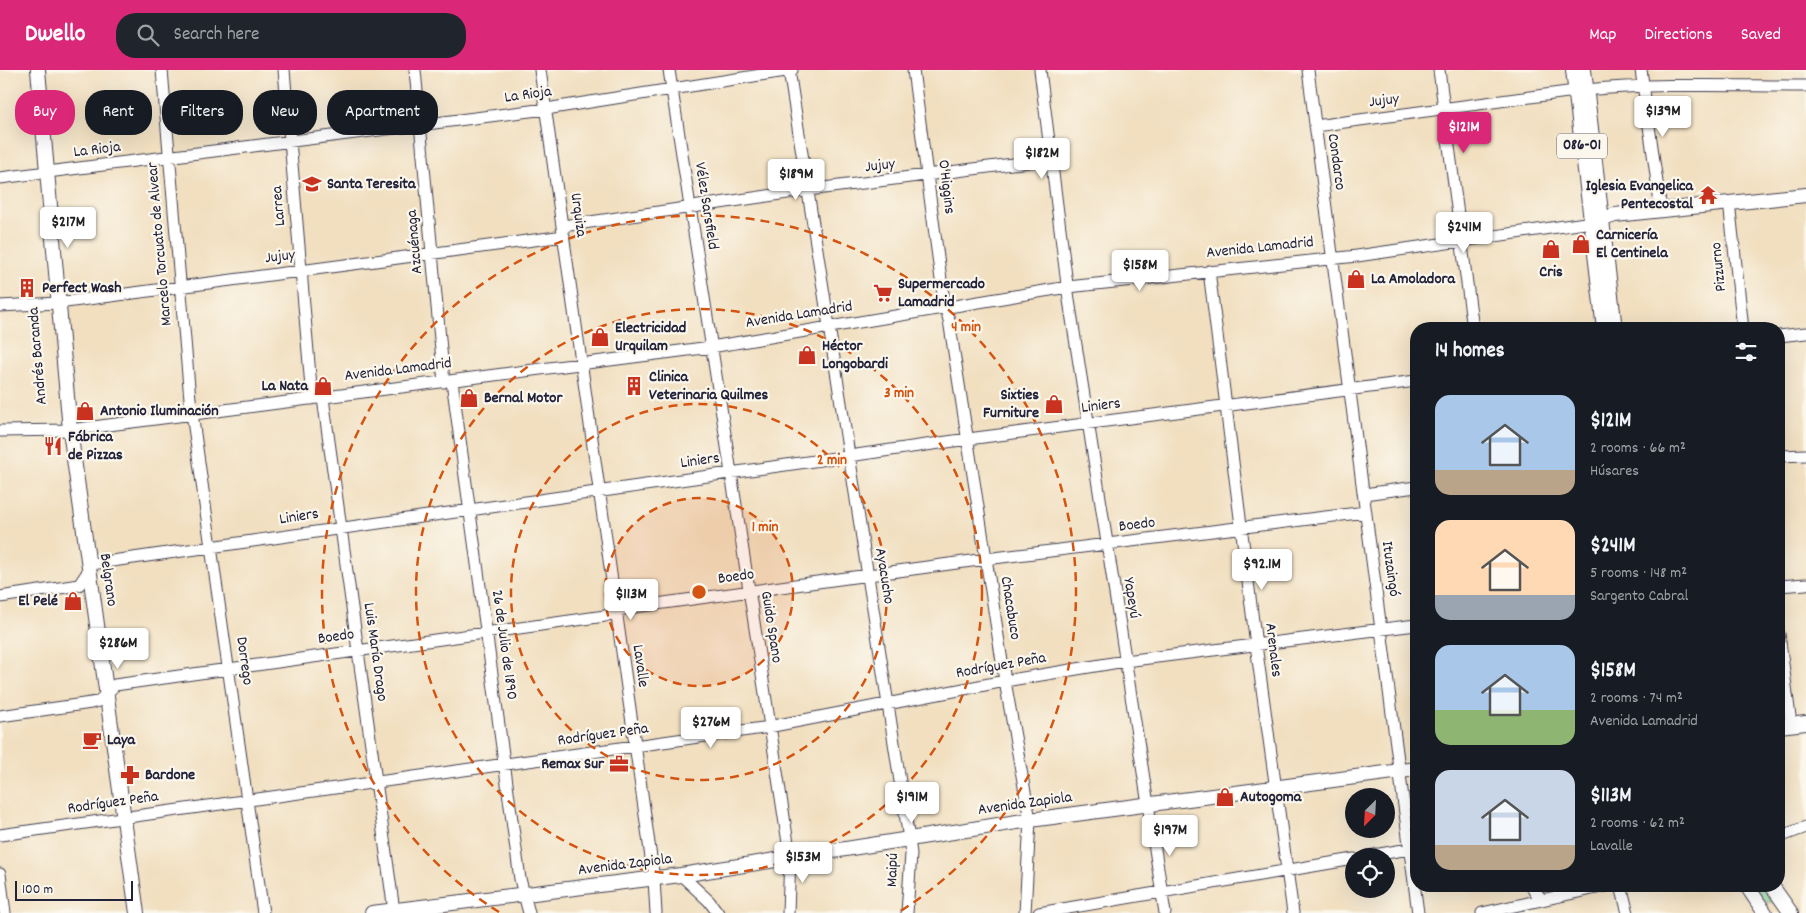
<!DOCTYPE html>
<html lang="en">
<head>
<meta charset="utf-8">
<style>
	:root { --surface:#171b24; --page:#20242c; --text:#f1f3f6; --muted:#9ea1a6; --accent:#db2777 }
	body { margin:0; font-family:Dekko,sans-serif; background:var(--page); color:var(--text); height:100vh; display:flex; flex-direction:column; font-size:19px; white-space:nowrap }
	* { box-sizing:border-box; margin:0 }
	p { font-size:16px; color:var(--muted) }
	.icon { flex:none; width:28px; height:28px; fill:none; stroke:currentColor; stroke-width:2; stroke-linecap:round; stroke-linejoin:round }
	.map { position:relative; flex:1; overflow:hidden }
	.drawer { position:absolute; left:1410px; top:252px; width:375px; height:570px; display:flex; flex-direction:column; background:var(--surface); border-radius:20px; box-shadow:0 5px 20px #0002 }
	.drawer>* { flex:none }
	.top-card { position:absolute; left:15px; top:20px; width:475px; height:45px; display:flex; gap:10px }
	.needle { width:32px; rotate:204deg }
	.tools { position:absolute; left:1345px; top:718px; display:grid; gap:10px }
	.tools a { display:grid; place-items:center; width:50px; height:50px; border-radius:50%; background:var(--surface); box-shadow:0 5px 20px #0002; font-size:25px }
	.scale { position:absolute; left:15px; bottom:12px; width:118px; box-sizing:border-box; padding-left:5px; border:2px solid #22223b; border-top:0; font-size:14px; line-height:18px; white-space:nowrap; color:#22223b; -webkit-text-stroke:4px #fbf7ec; paint-order:stroke }
	.price { position:absolute; translate:-50% -42px; padding:0 11px; border-radius:5px; background:#fff; color:#222; font-size:16px; line-height:32px; filter:drop-shadow(0 1px 2px #0008) }
	.price::after { content:''; position:absolute; left:50%; top:30px; width:15px; height:11px; margin-left:-8px; background:inherit; clip-path:polygon(0 0,100% 0,50% 100%) }
	.price.active { background:var(--accent); color:#fff }
	ul { padding:0; list-style:none }
	li { display:flex; align-items:center; gap:15px; height:125px; padding:0 25px }
	li span { display:grid; place-items:center; flex:none; width:140px; height:100px; border-radius:15px; color:#555 }
	li>.icon { margin-inline-start:auto }
	span .icon { width:60px; height:60px; fill:#fffc; stroke-width:1 }
	li b { font-size:21px }
	h2 { display:flex; justify-content:space-between; align-items:center; height:60px; padding:0 25px; font-size:21px }
	.pill { padding:0 18px; border-radius:20px; background:var(--surface); box-shadow:0 5px 20px #0002; font-size:18px; line-height:45px }
	.pill.active { background:var(--accent); color:#fff }
	header { display:flex; align-items:center; gap:30px; box-sizing:border-box; height:70px; padding:0 25px; background:var(--accent); color:#fff }
	header strong { font-size:24px }
	nav { display:flex; gap:28px; margin-inline-start:auto; font-size:18px }
	.search { width:350px; height:45px; background:var(--page); display:flex; align-items:center; gap:12px; box-sizing:border-box; padding:0 18px; border-radius:20px; color:var(--muted); font-size:19px }
	.map>svg:first-child { display:block }
	.grass { fill:url(#grass-tufts); stroke:#567f6c }
	.lines { fill:none; stroke-linecap:round; stroke-linejoin:round }
	.minor-casing { stroke:#413e4f; stroke-width:13 }
	.major-casing { stroke:#413e4f; stroke-width:16 }
	.minor { stroke:#fff; stroke-width:11 }
	.major { stroke:#fff; stroke-width:14 }
	.ring { fill:none; stroke:#d45411; stroke-width:2.5; stroke-dasharray:9 6 }
	.labels { text-anchor:middle; dominant-baseline:central; stroke-width:4.5; stroke-linejoin:round; paint-order:stroke }
	.shield { fill:#fbf7ec; stroke:#636270; stroke-width:1 }
	.shield-label { font-size:15px; font-weight:bold; fill:#22223b }
	.street-label { font-size:16px; fill:#22223b; stroke:#fbf7ec }
	.poi-label { font-size:16px; font-weight:bold; fill:#22223b; stroke:#fbf7ec; text-anchor:start }
	.centre { fill:#d45411; stroke:#fbf7ec; stroke-width:2.5 }
	.ring-label { font-size:15px; text-anchor:middle; font-weight:bold; fill:#d45411; stroke:#fbf7ec; stroke-width:4.5; stroke-linejoin:round; paint-order:stroke }
</style>
</head>
<body>
<header>
<strong>Dwello</strong>
<div class="search"><svg class="icon" aria-label="search" viewBox="0 0 24 24"><circle cx="10" cy="10" r="6"/><path d="M15 15l6 6"/></svg>Search here</div>
<nav><a>Map</a><a>Directions</a><a>Saved</a></nav>
</header>
<div class="map">
<svg width="1806" height="843" viewBox="0 0 1806 843">
	<defs>
		<pattern id="grass-tufts" width="24" height="20" patternUnits="userSpaceOnUse" patternTransform="scale(1.25)"><rect width="24" height="20" fill="#89dc9d"/><path d="M3 7l-1-3M5 7V3M7 7l1-3M15 17l-1-3M17 17v-4M19 17l1-3" fill="none" stroke="#76bc88"/></pattern>
	</defs>
	<rect width="100%" height="100%" fill="#fbf7ec"/>
	<filter id="ink" filterUnits="userSpaceOnUse"><feTurbulence type="fractalNoise" baseFrequency=".02" numOctaves="2"/><feDisplacementMap in="SourceGraphic" scale="10" xChannelSelector="R" yChannelSelector="G"/><feConvolveMatrix kernelMatrix="1 2 1 2 8 2 1 2 1" color-interpolation-filters="sRGB"/></filter>
	<filter id="wash" filterUnits="userSpaceOnUse"><feTurbulence type="fractalNoise" baseFrequency=".0096" numOctaves="4" result="noise"/><feDisplacementMap in="SourceGraphic" scale="20" xChannelSelector="R" yChannelSelector="G"/><feGaussianBlur stdDeviation="1.12" result="paint"/><feColorMatrix in="noise" values="0 0 0 0 0 0 0 0 0 0 0 0 0 0 0 0 0 1.4 0 .05"/><feComposite in="paint" operator="in"/></filter>
	<g filter="url(#wash)">
		<rect width="100%" height="100%" fill="#f1dfc0"/>
		<path class="grass" d="M1755 816H1766L1774 829 1773 832H1766Z"/>
	</g>
	<g filter="url(#ink)">
		<g class="lines">
			<g class="minor-casing">
				<path id="minor" d="M162 0 190 329 263 843
					M284 0 312 329
					M415 0 444 312
					M540 0 654 809 656 843
					M669 0 790 786 788 843
					M789 0 909 769 911 784 907 843
					M913 0 944 232 949 250 1005 611 1030 750 1025 843
					M1040 0 1069 230 1165 843
					M1308 0 1418 843
					M1439 0 1473 259
					M1641 0 1661 140
					M1586 20C1659 13 1733 16 1806 16
					M1315 56 1575 21
					M0 108 546 39 792 0
					M1729 132 1743 259
					M563 156 808 120 1052 89
					M1209 201 1256 575 1293 843
					M0 236 58 233 564 166
					M1779 266 1806 263
					M452 311 520 809 529 843
					M323 328 394 841
					M0 361 70 360 711 277 1068 217 1357 186 1592 152
					M1779 386 1806 385
					M1364 424 1416 417
					M1779 516 1806 514
					M0 527 79 515 93 494 98 493 968 369 1416 311
					M1779 564 1791 654
					M0 646 91 633 99 631 115 615 605 546 627 538 986 489 1366 442
					M0 765 763 658 1005 611 1125 591 1416 555
					M1779 767 1806 757
					M1368 786 1415 778
					M0 804 5 843
					M681 805 709 831 718 843
					M1531 816 1542 830
					M1621 816 1628 843
					M1039 843 1354 789
					M1482 843 1606 816"/>
			</g>
			<g class="major-casing">
				<path id="major" d="M38 0 70 360 137 843
					M1573 0 1604 259
					M1584 0 1615 259
					M1594 152 1615 145 1806 125
					M1779 656 1806 653
					M1747 816 1765 843
					M1772 816 1791 843
					M372 843 681 805 1030 750 1416 699"/>
			</g>
			<use href="#minor" class="minor"/>
			<use href="#major" class="major"/>
		</g>
	</g>
	<circle cx="699" cy="522" r="94" fill="#d45411" fill-opacity=".12"/>
	<g class="ring">
		<circle cx="699" cy="522" r="94"/>
		<circle cx="699" cy="522" r="188"/>
		<circle cx="699" cy="522" r="283"/>
		<path d="M499 842A377 377 0 1 1 899 842"/>
	</g>
	<defs>
		<g id="school-bare" transform="scale(1.5)"><path d="M0-5L7-2L0 1L-7-2ZM-4 1L0 2.5L4 1V4Q0 6-4 4Z" fill="#c8321e" stroke="#fbf7ec" stroke-width="2.5" paint-order="stroke"/></g>
		<g id="temple-bare" transform="scale(1.5)"><path d="M0-6L5-2H3V0L6.5 2.5H4V6H1.5V3h-3V6H-4V2.5H-6.5L-3 0V-2H-5Z" fill="#c8321e" stroke="#fbf7ec" stroke-width="2.5" paint-order="stroke"/></g>
		<g id="shop-bare" transform="scale(1.5)"><path d="M-5-2.5h2.3a2.7 3.5 0 0 1 5.4 0H5L5.5 6h-11ZM-1.5-2.5h3a1.5 2.3 0 0 0-3 0Z" fill="#c8321e" stroke="#fbf7ec" stroke-width="2.5" paint-order="stroke"/></g>
		<g id="building-bare" transform="scale(1.5)"><path d="M-4-6H4V6H1V3H-1V6H-4ZM-2.5-4.3h1.7v1.8h-1.7ZM.8-4.3h1.7v1.8H.8ZM-2.5-1h1.7V.8h-1.7ZM.8-1h1.7V.8H.8Z" fill="#c8321e" stroke="#fbf7ec" stroke-width="2.5" paint-order="stroke"/></g>
		<g id="supermarket-bare" transform="scale(1.5)"><path d="M-6-5.5h2.5l.6 2H6L4.5 2H-2.5L-4.4-4H-6ZM-1.5 3.2a1.3 1.3 0 1 0 .1 0ZM3 3.2a1.3 1.3 0 1 0 .1 0Z" fill="#c8321e" stroke="#fbf7ec" stroke-width="2.5" paint-order="stroke"/></g>
		<g id="restaurant-bare" transform="scale(1.5)"><path d="M-5-6h1v4h1v-4h1v4h1v-4h1v5L-1.5 .5V6h-2V.5L-5-1ZM5-6V6H3V1.5H1.5Q1.5-4 5-6Z" fill="#c8321e" stroke="#fbf7ec" stroke-width="2.5" paint-order="stroke"/></g>
		<g id="cafe-bare" transform="scale(1.5)"><path d="M-5.5-4.5H6V0H3Q3 3.5 0 3.5H-2.5Q-5.5 3.5-5.5 0ZM3-3.2v2h1.7v-2ZM-6 4.5H4V6H-6Z" fill="#c8321e" stroke="#fbf7ec" stroke-width="2.5" paint-order="stroke"/></g>
		<g id="office-bare" transform="scale(1.5)"><path d="M-6-3h4V-5.5h4V-3h4V5H-6ZM-1-4.5V-3h2v-1.5ZM-6 0V1H6V0Z" fill="#c8321e" stroke="#fbf7ec" stroke-width="2.5" paint-order="stroke"/></g>
		<g id="pharmacy-bare" transform="scale(1.5)"><path d="M-2-6h4v4h4v4h-4v4h-4v-4h-4v-4h4Z" fill="#c8321e" stroke="#fbf7ec" stroke-width="2.5" paint-order="stroke"/></g>
	</defs>
	<g fill-rule="evenodd">
		<use href="#school-bare" x="312" y="114"/>
		<use href="#temple-bare" x="1708" y="125"/>
		<use href="#shop-bare" x="1581" y="174"/>
		<use href="#shop-bare" x="1551" y="179"/>
		<use href="#shop-bare" x="1356" y="209"/>
		<use href="#building-bare" x="27" y="218"/>
		<use href="#supermarket-bare" x="883" y="223"/>
		<use href="#shop-bare" x="600" y="267"/>
		<use href="#shop-bare" x="807" y="285"/>
		<use href="#shop-bare" x="323" y="316"/>
		<use href="#building-bare" x="634" y="316"/>
		<use href="#shop-bare" x="469" y="328"/>
		<use href="#shop-bare" x="1054" y="334"/>
		<use href="#shop-bare" x="85" y="341"/>
		<use href="#restaurant-bare" x="53" y="376"/>
		<use href="#shop-bare" x="73" y="531"/>
		<use href="#cafe-bare" x="92" y="670"/>
		<use href="#office-bare" x="619" y="694"/>
		<use href="#pharmacy-bare" x="130" y="705"/>
		<use href="#shop-bare" x="1225" y="727"/>
	</g>
	<g class="labels">
		<rect class="shield" x="1557" y="63.5" width="50" height="25" rx="4"/>
		<g class="shield-label">
			<text x="1582" y="76">086-01</text>
		</g>
		<g class="street-label">
			<text transform="translate(528 25) rotate(-8)">La Rioja</text>
			<text transform="translate(1384 31) rotate(-7)">Jujuy</text>
			<text transform="translate(97 80) rotate(-7)">La Rioja</text>
			<text transform="translate(1336 92) rotate(82)">Condarco</text>
			<text transform="translate(880 96) rotate(-7)">Jujuy</text>
			<text transform="translate(946 117) rotate(83)">O'Higgins</text>
			<text transform="translate(279 136) rotate(-95)">Larrea</text>
			<text transform="translate(706 136) rotate(81)">Vélez Sarsfield</text>
			<text transform="translate(578 145) rotate(82)">Urquiza</text>
			<text transform="translate(415 172) rotate(-95)">Azcuénaga</text>
			<text transform="translate(160 174) rotate(-95)">Marcelo Torcuato de Alvear</text>
			<text transform="translate(1260 178) rotate(-6)">Avenida Lamadrid</text>
			<text transform="translate(280 187) rotate(-7)">Jujuy</text>
			<text transform="translate(1719 197) rotate(-96)">Pizzurno</text>
			<text transform="translate(799 245) rotate(-9)">Avenida Lamadrid</text>
			<text transform="translate(38 286) rotate(-95)">Andrés Baranda</text>
			<text transform="translate(398 300) rotate(-7)">Avenida Lamadrid</text>
			<text transform="translate(1101 336) rotate(-7)">Liniers</text>
			<text transform="translate(700 391) rotate(-8)">Liniers</text>
			<text transform="translate(299 447) rotate(-9)">Liniers</text>
			<text transform="translate(1137 455) rotate(-7)">Boedo</text>
			<text transform="translate(1390 499) rotate(82)">Ituzaingó</text>
			<text transform="translate(884 506) rotate(81)">Ayacucho</text>
			<text transform="translate(736 507) rotate(-8)">Boedo</text>
			<text transform="translate(108 510) rotate(82)">Belgrano</text>
			<text transform="translate(1131 528) rotate(81)">Yapeyú</text>
			<text transform="translate(1010 538) rotate(81)">Chacabuco</text>
			<text transform="translate(771 557) rotate(81)">Guido Spano</text>
			<text transform="translate(336 567) rotate(-8)">Boedo</text>
			<text transform="translate(504 575) rotate(82)">26 de Julio de 1890</text>
			<text transform="translate(1273 580) rotate(83)">Arenales</text>
			<text transform="translate(375 582) rotate(82)">Luis María Drago</text>
			<text transform="translate(244 591) rotate(82)">Dorrego</text>
			<text transform="translate(640 596) rotate(82)">Lavalle</text>
			<text transform="translate(1001 596) rotate(-10)">Rodríguez Peña</text>
			<text transform="translate(603 665) rotate(-8)">Rodríguez Peña</text>
			<text transform="translate(113 733) rotate(-8)">Rodríguez Peña</text>
			<text transform="translate(1025 734) rotate(-8)">Avenida Zapiola</text>
			<text transform="translate(625 795) rotate(-7)">Avenida Zapiola</text>
			<text transform="translate(893 800) rotate(-88)">Maipú</text>
		</g>
		<g class="poi-label">
			<text x="327" y="114">Santa Teresita</text>
			<text x="1693" y="116" text-anchor="end">Iglesia Evangelica<tspan x="1693" dy="18">Pentecostal</tspan></text>
			<text x="1596" y="165">Carnicería<tspan x="1596" dy="18">El Centinela</tspan></text>
			<text x="1551" y="202" text-anchor="middle">Cris</text>
			<text x="1371" y="209">La Amoladora</text>
			<text x="898" y="214">Supermercado<tspan x="898" dy="18">Lamadrid</tspan></text>
			<text x="42" y="218">Perfect Wash</text>
			<text x="615" y="258">Electricidad<tspan x="615" dy="18">Urquilam</tspan></text>
			<text x="822" y="276">Héctor<tspan x="822" dy="18">Longobardi</tspan></text>
			<text x="649" y="307">Clinica<tspan x="649" dy="18">Veterinaria Quilmes</tspan></text>
			<text x="308" y="316" text-anchor="end">La Nata</text>
			<text x="1039" y="325" text-anchor="end">Sixties<tspan x="1039" dy="18">Furniture</tspan></text>
			<text x="484" y="328">Bernal Motor</text>
			<text x="100" y="341">Antonio Iluminación</text>
			<text x="68" y="367">Fábrica<tspan x="68" dy="18">de Pizzas</tspan></text>
			<text x="58" y="531" text-anchor="end">El Pelé</text>
			<text x="107" y="670">Laya</text>
			<text x="604" y="694" text-anchor="end">Remax Sur</text>
			<text x="145" y="705">Bardone</text>
			<text x="1240" y="727">Autogoma</text>
		</g>
	</g>
	<circle cx="699" cy="522" r="8" class="centre"/>
	<g class="ring-label">
		<text x="966" y="261">4 min</text>
		<text x="899" y="327">3 min</text>
		<text x="832" y="394">2 min</text>
		<text x="765" y="461">1 min</text>
	</g>
</svg>
<div class="tools">
<a><svg class="needle" viewBox="-14 -14 28 28"><path d="M0-13l5 13h-10z" fill="#e53935"/><path d="M0 13l5-13h-10z" fill="#9ea1a6"/></svg></a>
<a><svg class="icon" aria-label="locate" viewBox="0 0 24 24"><circle cx="12" cy="12" r="6"/><path d="M12 2v4M12 18v4M2 12h4M18 12h4"/></svg></a>
</div>
<div class="scale">100 m</div>
<b class="price" style="left:1663px;top:68px">$139M</b>
<b class="price active" style="left:1464px;top:84px">$121M</b>
<b class="price" style="left:1042px;top:110px">$182M</b>
<b class="price" style="left:796px;top:131px">$189M</b>
<b class="price" style="left:68px;top:179px">$217M</b>
<b class="price" style="left:1464px;top:184px">$241M</b>
<b class="price" style="left:1140px;top:222px">$158M</b>
<b class="price" style="left:1262px;top:521px">$92.1M</b>
<b class="price" style="left:631px;top:551px">$113M</b>
<b class="price" style="left:118px;top:600px">$286M</b>
<b class="price" style="left:711px;top:679px">$276M</b>
<b class="price" style="left:912px;top:754px">$191M</b>
<b class="price" style="left:1170px;top:787px">$197M</b>
<b class="price" style="left:803px;top:814px">$153M</b>
<div class="top-card">
<a class="pill active">Buy</a>
<a class="pill">Rent</a>
<a class="pill">Filters</a>
<a class="pill">New</a>
<a class="pill">Apartment</a>
</div>
<section class="drawer">
<h2>14 homes<svg class="icon" aria-label="filters" viewBox="0 0 24 24"><path d="M4 7h16M4 17h16"/><circle cx="9" cy="7" r="2"/><circle cx="15" cy="17" r="2"/></svg></h2>
<ul>
<li><span style="background:linear-gradient(#a9c7e8 75%,#b9a48a 0)"><svg class="icon" aria-label="home" viewBox="0 0 24 24"><path d="M3 11l9-7 9 7M6 9v11h12V9"/></svg></span><div><b>$121M</b><p>2 rooms · 66 m²</p><p>Húsares</p></div></li>
<li><span style="background:linear-gradient(#ffd9b3 75%,#9aa5b1 0)"><svg class="icon" aria-label="home" viewBox="0 0 24 24"><path d="M3 11l9-7 9 7M6 9v11h12V9"/></svg></span><div><b>$241M</b><p>5 rooms · 148 m²</p><p>Sargento Cabral</p></div></li>
<li><span style="background:linear-gradient(#a9c7e8 65%,#8fb573 0)"><svg class="icon" aria-label="home" viewBox="0 0 24 24"><path d="M3 11l9-7 9 7M6 9v11h12V9"/></svg></span><div><b>$158M</b><p>2 rooms · 74 m²</p><p>Avenida Lamadrid</p></div></li>
<li><span style="background:linear-gradient(#c9d6e8 75%,#b9a48a 0)"><svg class="icon" aria-label="home" viewBox="0 0 24 24"><path d="M3 11l9-7 9 7M6 9v11h12V9"/></svg></span><div><b>$113M</b><p>2 rooms · 62 m²</p><p>Lavalle</p></div></li>
</ul>
</section>
</div>
</body>
</html>
